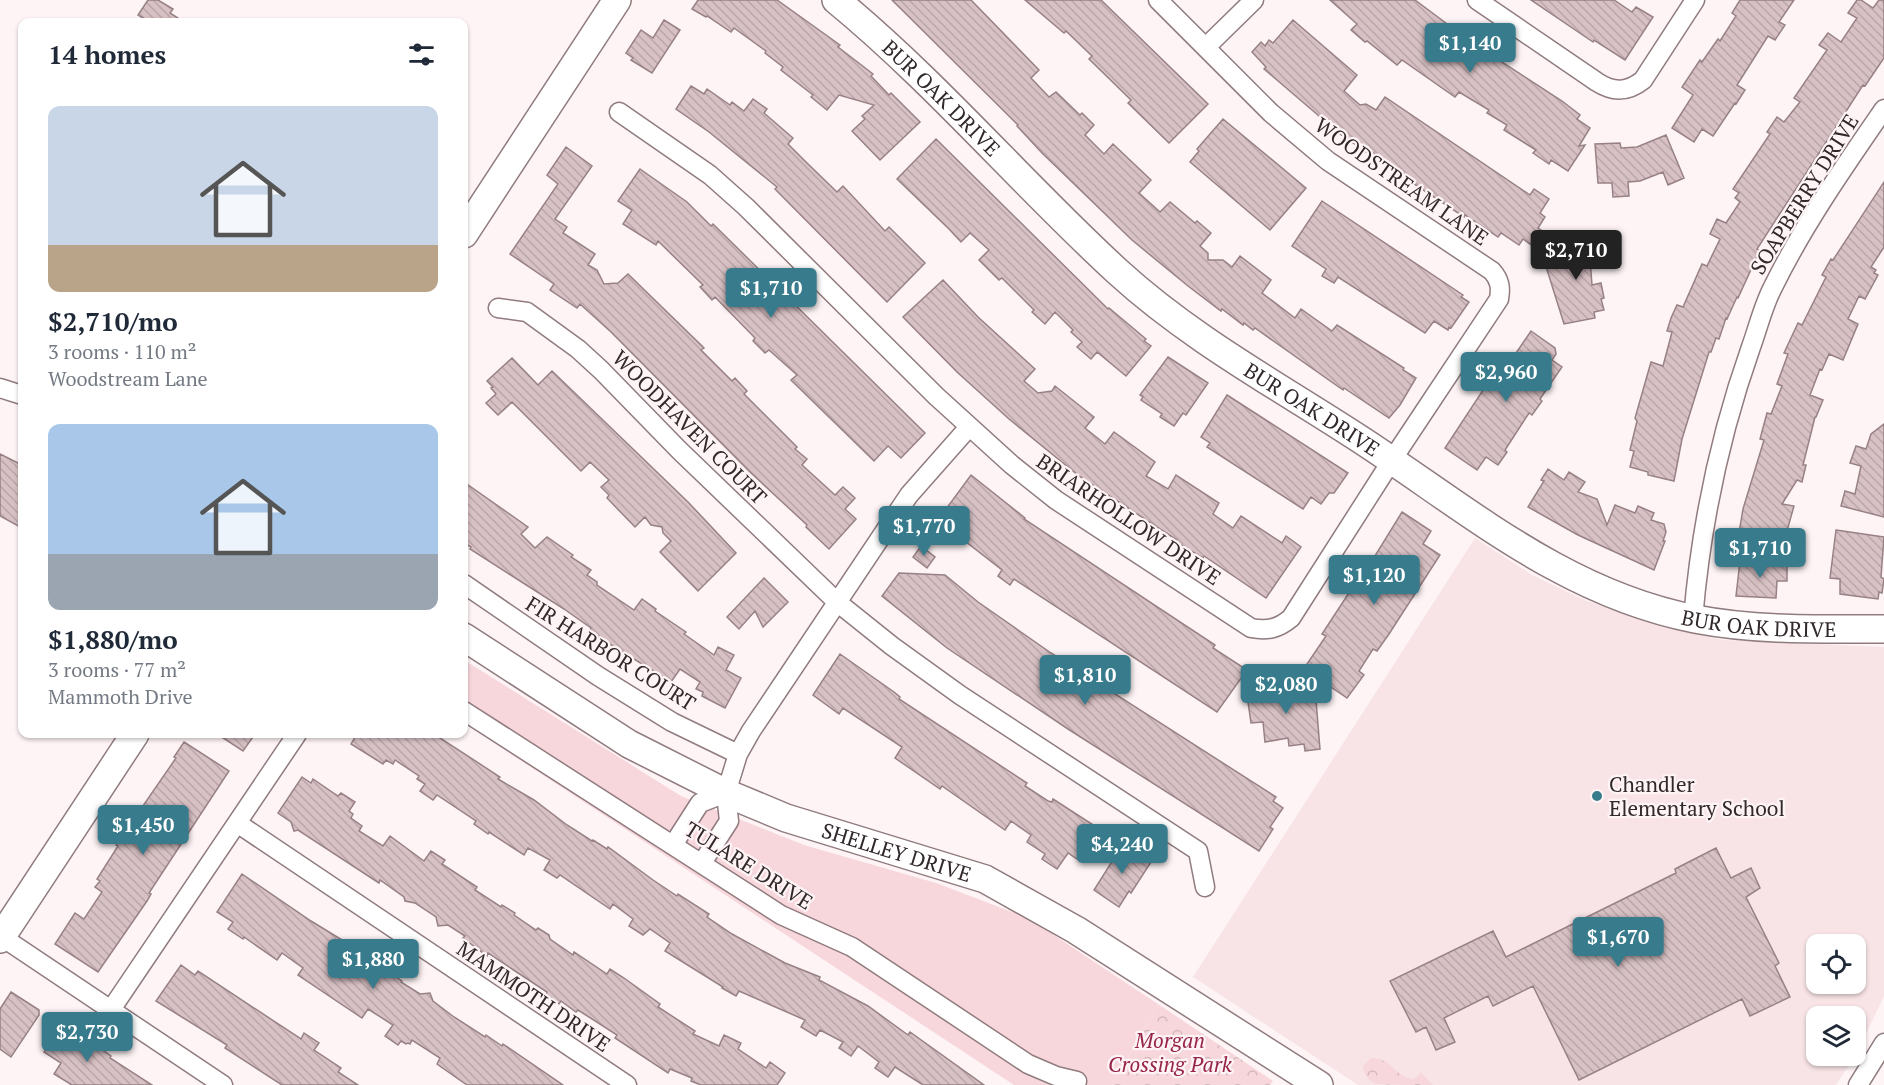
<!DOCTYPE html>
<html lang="en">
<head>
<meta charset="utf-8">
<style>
	:root { --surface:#fff; --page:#f6f6f7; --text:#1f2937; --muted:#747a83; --accent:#387b8c }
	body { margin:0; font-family:"PT Serif",serif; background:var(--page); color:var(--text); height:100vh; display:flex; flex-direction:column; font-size:22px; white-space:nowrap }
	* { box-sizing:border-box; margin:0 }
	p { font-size:20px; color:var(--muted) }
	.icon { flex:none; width:33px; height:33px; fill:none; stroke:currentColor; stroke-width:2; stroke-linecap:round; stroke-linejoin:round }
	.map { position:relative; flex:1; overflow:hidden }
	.sheet { position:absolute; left:18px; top:18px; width:450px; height:720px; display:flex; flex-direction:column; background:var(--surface); border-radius:12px; box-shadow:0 2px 4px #0004 }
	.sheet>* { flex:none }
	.controls { position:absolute; left:1806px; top:934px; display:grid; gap:12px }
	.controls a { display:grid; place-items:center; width:60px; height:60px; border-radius:12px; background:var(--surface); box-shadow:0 2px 4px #0004; font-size:30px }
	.price { position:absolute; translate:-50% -51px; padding:0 14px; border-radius:6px; background:var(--accent); color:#fff; font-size:20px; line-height:39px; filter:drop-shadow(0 2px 3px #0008) }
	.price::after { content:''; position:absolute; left:50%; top:36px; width:18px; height:14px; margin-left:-9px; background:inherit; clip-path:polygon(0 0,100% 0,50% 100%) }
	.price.selected { background:#222; color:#fff }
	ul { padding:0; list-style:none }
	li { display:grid; align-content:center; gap:12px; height:318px; padding:0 30px }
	li span { display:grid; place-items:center; height:186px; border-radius:12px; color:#555 }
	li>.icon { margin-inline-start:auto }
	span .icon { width:108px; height:108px; fill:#fffc; stroke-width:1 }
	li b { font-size:26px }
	h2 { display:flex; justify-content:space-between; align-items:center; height:72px; padding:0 30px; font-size:26px }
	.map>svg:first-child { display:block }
	.built { fill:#f8e4e7; fill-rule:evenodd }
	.grass { fill:#f7d7dc }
	.park { fill:url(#park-crowns) }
	.building { fill:url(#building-back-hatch); stroke:#978185; stroke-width:1.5 }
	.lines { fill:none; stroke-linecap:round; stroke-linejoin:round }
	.street-casing { stroke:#907b7e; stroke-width:21 }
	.secondary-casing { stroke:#907b7e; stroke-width:30 }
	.street { stroke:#fff; stroke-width:18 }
	.secondary { stroke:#fff; stroke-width:27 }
	.poi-dot { fill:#387b8c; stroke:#fef4f6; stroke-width:2 }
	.labels { text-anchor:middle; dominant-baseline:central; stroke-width:4.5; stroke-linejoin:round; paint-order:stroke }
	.street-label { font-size:21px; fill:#31282a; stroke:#fef4f6 }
	.poi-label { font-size:21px; fill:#31282a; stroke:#fef4f6; text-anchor:start }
	.park-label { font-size:21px; font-style:italic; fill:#972449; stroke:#fef4f6 }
</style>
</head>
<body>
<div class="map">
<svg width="1884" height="1085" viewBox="0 0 1884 1085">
	<defs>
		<pattern id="park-crowns" width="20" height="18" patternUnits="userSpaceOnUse" patternTransform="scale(1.5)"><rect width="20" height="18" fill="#f7d7dc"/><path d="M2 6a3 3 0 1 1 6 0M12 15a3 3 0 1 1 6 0" fill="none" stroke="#d4b9bd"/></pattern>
		<pattern id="building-back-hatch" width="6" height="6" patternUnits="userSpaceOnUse" patternTransform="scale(1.5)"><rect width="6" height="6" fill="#d8c1c5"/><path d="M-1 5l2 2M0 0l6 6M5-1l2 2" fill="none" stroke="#baa6a9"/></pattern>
	</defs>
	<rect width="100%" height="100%" fill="#fef4f6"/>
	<path class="built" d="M1475 538 1532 575 1587 601 1657 625 1723 640 1884 647V996L1856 1055V1017H1816V1056H1855L1836 1085H1358L1193 977ZM1816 945H1856V984H1816Z"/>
	<path class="grass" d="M464 660 681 796 804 845 936 883 1028 918 1158 1004 1112 1085H1014L464 723Z"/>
	<path class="park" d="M1158 1004 1273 1081 1270 1085H1112Z
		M1371 1058C1393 1058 1395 1078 1414 1079L1421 1072 1433 1085C1421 1085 1386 1085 1376 1084 1368 1081 1364 1074 1363 1066Z"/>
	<path class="building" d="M148 0H158L173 9 170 13 184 22H149L138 15Z
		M698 0H777L840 45 838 47 873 74 871 76 889 95 891 93 920 122 880 160 852 131 865 119 862 116 874 105 839 95 827 110 811 97 813 95 781 70 783 67 765 53 766 51 734 28 731 32 707 16 706 17 692 9Z
		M892 0H971L1039 70 1031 78 1049 97 1056 92 1080 115 1082 113 1094 125 1085 135 1104 154 1113 144 1151 180 1139 193 1160 212 1170 202 1195 223 1197 221 1211 233 1200 246 1208 253V260H1223L1232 267 1240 256 1271 280 1262 293 1295 318 1301 309 1332 331 1337 325 1404 368 1403 370 1416 378 1400 405 1389 418 1344 388 1343 390 1255 328 1253 330 1244 323 1243 325 1222 309 1221 311 1188 286 1132 240 1101 210 1042 153 1017 126 1018 125Z
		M1025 0H1101L1208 104 1169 143 1128 103 1131 100 1089 59 1092 56 1066 31 1064 33Z
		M1330 0H1415L1474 44 1562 101 1580 115 1577 119 1590 128 1579 146 1585 145 1568 171 1551 160 1549 164 1533 153 1536 150 1504 130 1507 125 1487 113 1489 110 1459 92 1455 97 1402 60 1397 65 1367 41 1365 42 1351 30 1357 24Z
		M1531 0H1614L1632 12 1636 7 1653 17 1625 60 1594 40 1593 42Z
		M1740 0H1794L1779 22 1785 25 1775 40 1768 36 1737 85 1745 90 1736 104 1735 103 1713 136 1702 129 1694 142 1672 128 1693 95 1682 87 1700 60 1702 62 1718 39 1720 41 1736 16 1732 13Z
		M1857 0H1861L1873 8 1879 0H1884V58L1865 86 1863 85 1757 249 1760 250 1738 298 1737 297 1727 319 1726 318 1719 339 1716 338 1711 352H1709L1682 439 1674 481 1648 475V472L1630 467 1634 451 1630 450 1637 421 1635 418 1651 362 1663 366 1672 332 1667 331 1671 318 1677 305 1683 307 1702 264 1707 266 1720 239 1710 234 1717 219 1726 223 1740 202 1735 198 1739 193 1733 189 1770 134 1767 132 1777 117 1784 122 1800 102 1794 98 1827 50 1819 45 1828 33 1841 42 1857 18 1848 13Z
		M664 20 680 30 652 73 631 60 633 58 626 53 641 30 653 38Z
		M1293 20 1357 75 1344 91 1360 105 1366 104 1376 110 1385 97 1530 195 1534 189 1549 199 1540 213 1545 217 1538 228 1544 232 1534 247 1523 239 1519 245 1501 233 1498 237 1465 215 1464 217 1405 178 1406 176 1368 149 1366 152 1340 134 1264 69 1266 67 1252 52 1261 42 1265 46 1269 40 1273 43Z
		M691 86 704 94 707 89 730 105 732 102 744 111 753 99 767 109 764 113 793 138 788 144 808 164 837 192 843 186 885 231 889 227 925 263 887 302 775 189 777 187 709 132 676 109Z
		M1223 119 1306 188 1270 230 1190 162 1199 151 1197 149Z
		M1666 135 1684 178 1668 185 1663 172 1640 181 1628 182 1629 196 1613 197 1612 183H1598L1595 144 1620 143 1621 148 1637 147Z
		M936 139 1108 309 1109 308 1146 339 1144 341 1151 346 1126 376 1097 352 1091 359 1077 347 1082 342 1071 332 1073 330 1055 312 1045 324 1032 312 1034 310 1002 278 999 280 979 260 989 250 970 233 961 242 949 229 897 179Z
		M566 147 592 166 555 219 567 227 563 233 595 254 588 265 597 270 604 284 618 283 628 274 704 348 701 350 732 381 735 378 747 391 744 394 797 447 795 449 807 459 802 465 835 495 843 487 855 498 845 509 856 519 829 549 806 527 807 525 750 472 611 332 580 304 577 308 550 290 554 284 510 254 558 184 547 175Z
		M640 169 687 202 711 226 713 224 925 433 901 458 888 446 874 461 791 380 797 375 769 350 765 353 753 341 755 338 715 297 712 300 700 287 703 285 658 241 656 245 623 224 632 210 618 201Z
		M1884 182V247L1871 267 1876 270 1874 273 1878 275 1865 299 1859 296 1848 319 1858 324 1843 360 1829 354 1822 370 1820 369 1810 395 1823 400 1816 417H1815L1803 465H1806L1802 482 1797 480 1782 504 1794 506 1783 545 1742 535 1739 533 1743 509 1764 440 1760 439 1767 413 1771 414 1782 386 1777 384 1788 354 1784 353 1798 323 1802 325 1826 277 1822 275 1831 259 1833 260Z
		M1322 201 1463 295 1461 297 1469 302 1451 328 1449 327 1448 330 1434 321 1425 333 1338 277 1334 283 1322 276 1326 269 1292 246Z
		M1593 233 1599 255 1590 258 1592 285 1601 283 1604 298 1601 299 1604 310 1594 312 1595 318 1564 324 1543 257 1579 245 1577 237Z
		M943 280 978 317 1035 369 1024 381 1038 393 1052 391 1055 386 1094 417 1085 428 1105 444 1114 432 1155 462 1146 476 1168 489 1176 475 1219 503 1213 514 1233 528 1241 516 1282 543 1286 536 1301 547 1266 598 1204 556 1203 558 1176 542 1177 540 1079 476 1009 419 957 372 903 317Z
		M1531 331 1555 348 1556 354 1552 360 1562 367 1540 399 1542 401 1532 415 1529 413 1505 450 1507 452 1498 465 1486 457 1477 470 1445 448 1504 358 1510 362Z
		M1168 357 1208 383 1186 415 1183 413 1174 426 1160 417 1162 414 1141 400 1143 397 1140 395Z
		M512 358 538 385 552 371 688 502 736 553 698 591 660 552 671 541 663 533 662 527 651 525 645 517 635 527 607 498 609 495 601 487 609 480 590 462 581 471 512 402 498 415 486 403 496 394 491 388 493 387 487 381Z
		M1227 395 1348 473 1334 493H1329L1321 504 1311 497 1303 509 1207 447 1210 443 1201 437Z
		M1884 424V517L1841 506 1845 491 1855 494 1861 466 1850 463 1856 446 1866 449 1871 434Z
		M0 454 22 465V528L0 516Z
		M1548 469 1564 480 1569 472 1585 482 1578 492 1597 499 1607 525 1615 505 1635 513 1638 506 1654 513 1651 520 1664 524 1666 532 1663 541H1665L1654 570 1578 535 1528 507 1544 481 1541 480Z
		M971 475 1025 518 1024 519 1215 645 1213 648 1247 670 1217 712 1014 579 1010 585 998 576 1002 570 938 520Z
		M464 482 528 527 521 534 535 548 547 537 573 555 571 557 591 570 587 575 597 582V585L634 610 642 599 656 609 655 611 686 632 684 634 714 655 718 647 734 655 726 670 741 678 725 708 702 696 703 692 696 689 700 682 680 669 671 682 603 640 590 630 591 628 564 609 470 549 471 547 464 543Z
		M1402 512 1431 531 1423 544 1440 555 1389 634 1377 651 1373 649 1359 671 1364 675 1347 698 1309 672 1312 667 1307 664 1326 636 1322 634 1360 576 1362 577Z
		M1836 530 1884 537 1881 577 1884 579 1882 593 1879 592 1878 599 1840 594V579L1830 578Z
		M921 546 935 557 927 568 913 557Z
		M1740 561 1787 564V581H1777L1776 598 1736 596Z
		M899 573 945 575 978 602 1051 653 1276 797 1273 801 1283 808 1270 827 1273 829 1259 851 1068 729 947 648 882 596Z
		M764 578 788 602 763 627 755 611 739 629 727 617Z
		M840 654 894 692 900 697 899 699 1027 783 1025 786 1048 801 1052 802 1053 799 1101 830 1080 861 1068 853 1057 869 1042 859 1045 854 1027 842 1031 835 1011 821 1005 830 942 786 940 789 895 758 902 747 843 708 839 714 813 695Z
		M1276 684 1277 692 1315 688 1320 749 1305 751 1304 744 1289 746 1288 738 1265 742 1263 722 1251 723 1246 688Z
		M217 734H255L243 751Z
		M357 734H434L500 777 498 779 534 800 567 825 592 841 593 840 607 849 608 847 653 880 677 896 678 894 709 914 707 917 732 934 785 963 820 977 819 980 868 1006 908 1035 910 1032 984 1085H923L895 1067 888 1077 875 1068 879 1062 858 1046 851 1056 839 1048 843 1042 820 1030 816 1036 801 1027 805 1020 739 991 736 996 722 988 723 987 665 951 670 943 650 929 643 935 629 926 633 919 613 904 610 909 560 875 557 878 544 870 550 860 528 848 524 855 489 832 488 834 474 824 476 821 437 795 433 800 420 791 425 784 417 779 419 776 395 760 393 764 386 760 383 764 351 744Z
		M184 742 229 771 149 893 151 894 147 901 98 972 55 944 75 913 84 919 102 892 95 887 100 881 97 879 118 846 116 845 176 758 174 757Z
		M302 777 311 783 313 779 338 796 341 793 355 802 349 811 353 814 351 818 362 826 359 831 383 846 390 836 424 861 431 851 445 860 442 864 477 887 475 890 501 907 502 905 515 913 514 915 536 930 538 928 549 935 550 939 573 955 574 952 607 974 610 969 624 978 660 1004 658 1007 695 1031 693 1034 719 1046 724 1035 741 1043 738 1049 766 1068 770 1062 785 1073 777 1085H701L691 1081 692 1078 670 1069 668 1073 615 1038 617 1035 578 1010 576 1012 561 1001 559 1004 546 994 547 992 512 969 488 953 487 956 463 938 465 936 448 925 438 926 436 917 415 903 405 901 404 897 380 880 379 883 298 830 294 831 291 822 278 813Z
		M1123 844 1151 862 1131 893 1129 891 1119 907 1094 890Z
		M1716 848 1731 878 1751 868 1760 888 1746 897 1779 963 1775 966 1790 997 1750 1016 1742 999 1579 1080 1533 986 1493 1006 1488 996 1444 1018 1455 1042 1436 1050 1426 1027 1416 1032 1390 981 1493 931 1506 957 1676 873 1675 869Z
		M242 874 311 921 375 960 374 962 402 981 401 982 420 994 430 993 433 1001 454 1017 485 1037 486 1035 502 1046 503 1044 563 1085H467L437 1064 440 1058 412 1040 410 1044 408 1043 406 1044 401 1041 398 1045 385 1036 393 1025 368 1009 362 1018 298 975 303 968 282 953 277 960 244 937 243 939 228 929 233 922 217 912Z
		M181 965 195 975 198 971 301 1039 304 1033 319 1043 314 1050 341 1068 338 1072 358 1085H282L225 1048 227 1045 156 1001Z
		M11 992 39 1010V1015L11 1057 0 1049V1009Z
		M61 1026 85 1038 111 1056 110 1058 152 1085H72L54 1074 61 1063 44 1052Z"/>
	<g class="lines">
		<g class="street-casing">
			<path id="street" d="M1477 0 1597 82C1614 93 1628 92 1643 80L1695 0
				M1206 47 1254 0
				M619 112 710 175 746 207 936 396 1012 465 1056 500 1251 628C1267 631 1278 629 1291 618L1392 460 1499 299C1501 288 1500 280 1492 271L1328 161 1271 113 1158 0
				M498 308 527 312 578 349 601 370 679 450 837 602 892 646 960 695 1198 851 1205 887
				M0 388 22 395
				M464 584 598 676 672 722 738 754
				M1693 619C1701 524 1719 437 1751 347 1758 328 1763 306 1773 287 1804 224 1844 167 1884 109
				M464 711 781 915 852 947 1028 1064 1056 1076 1077 1081
				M237 823 627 1085
				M673 845 700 803 726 793
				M702 863 729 821 726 793 738 754 751 731 909 495 969 427
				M2 937 223 1085
				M110 1011 297 734
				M1858 1085 1884 1043"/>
		</g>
		<g class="secondary-casing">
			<g id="secondary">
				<path id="s1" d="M836 0C937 83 1022 184 1118 272 1188 336 1273 383 1352 434 1463 505 1561 593 1695 619 1757 631 1821 629 1884 629"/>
				<path d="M464 234 617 0"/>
				<path id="s2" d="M464 637 629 744 726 793 786 818 985 879 1076 930 1319 1085"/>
				<path d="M0 939 135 734"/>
			</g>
		</g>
		<use href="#street" class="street"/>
		<use href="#secondary" class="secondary"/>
	</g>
	<circle class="poi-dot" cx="1597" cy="796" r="6"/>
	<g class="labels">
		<g class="street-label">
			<text stroke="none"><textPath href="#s1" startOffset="144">BUR OAK DRIVE</textPath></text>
			<text transform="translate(1402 181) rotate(35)">WOODSTREAM LANE</text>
			<text transform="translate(1804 194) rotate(-58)">SOAPBERRY DRIVE</text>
			<text stroke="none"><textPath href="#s1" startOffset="630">BUR OAK DRIVE</textPath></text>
			<text transform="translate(690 427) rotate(45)">WOODHAVEN COURT</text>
			<text transform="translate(1129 519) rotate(34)">BRIARHOLLOW DRIVE</text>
			<text stroke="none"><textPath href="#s1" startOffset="1134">BUR OAK DRIVE</textPath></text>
			<text transform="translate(611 653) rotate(32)">FIR HARBOR COURT</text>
			<text stroke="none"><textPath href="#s2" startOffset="486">SHELLEY DRIVE</textPath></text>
			<text transform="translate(749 865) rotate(32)">TULARE DRIVE</text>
			<text transform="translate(534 996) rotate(34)">MAMMOTH DRIVE</text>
		</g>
		<g class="poi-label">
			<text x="1609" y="784">Chandler<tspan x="1609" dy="24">Elementary School</tspan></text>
		</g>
		<g class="park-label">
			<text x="1170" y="1040">Morgan<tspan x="1170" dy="24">Crossing Park</tspan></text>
		</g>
	</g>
</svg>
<div class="controls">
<a><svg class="icon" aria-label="locate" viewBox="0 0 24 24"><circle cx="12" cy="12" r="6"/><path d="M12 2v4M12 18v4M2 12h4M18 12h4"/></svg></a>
<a><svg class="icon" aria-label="layers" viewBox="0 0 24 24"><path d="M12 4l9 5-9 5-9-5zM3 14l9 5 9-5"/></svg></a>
</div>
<b class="price" style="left:1470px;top:74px">$1,140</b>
<b class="price selected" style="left:1576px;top:281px">$2,710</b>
<b class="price" style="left:771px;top:319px">$1,710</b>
<b class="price" style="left:1506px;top:403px">$2,960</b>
<b class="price" style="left:924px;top:557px">$1,770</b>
<b class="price" style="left:1760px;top:579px">$1,710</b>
<b class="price" style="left:1374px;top:606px">$1,120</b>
<b class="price" style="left:1085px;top:706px">$1,810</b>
<b class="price" style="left:1286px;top:715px">$2,080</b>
<b class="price" style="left:143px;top:856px">$1,450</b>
<b class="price" style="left:1122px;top:875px">$4,240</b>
<b class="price" style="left:1618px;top:968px">$1,670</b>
<b class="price" style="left:373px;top:990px">$1,880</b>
<b class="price" style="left:87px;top:1063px">$2,730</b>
<section class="sheet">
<h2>14 homes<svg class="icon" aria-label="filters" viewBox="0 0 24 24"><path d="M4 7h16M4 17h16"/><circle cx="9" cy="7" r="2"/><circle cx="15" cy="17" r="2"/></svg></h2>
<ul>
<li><span style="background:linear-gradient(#c9d6e8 75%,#b9a48a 0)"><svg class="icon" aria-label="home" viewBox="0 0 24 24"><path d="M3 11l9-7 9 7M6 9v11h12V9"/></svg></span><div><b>$2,710/mo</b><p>3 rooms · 110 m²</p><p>Woodstream Lane</p></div></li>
<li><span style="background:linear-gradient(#a9c7e8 70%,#9aa5b1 0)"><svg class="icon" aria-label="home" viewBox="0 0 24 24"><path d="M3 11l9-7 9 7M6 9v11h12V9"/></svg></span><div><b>$1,880/mo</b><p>3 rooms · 77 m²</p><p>Mammoth Drive</p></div></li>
</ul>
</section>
</div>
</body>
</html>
